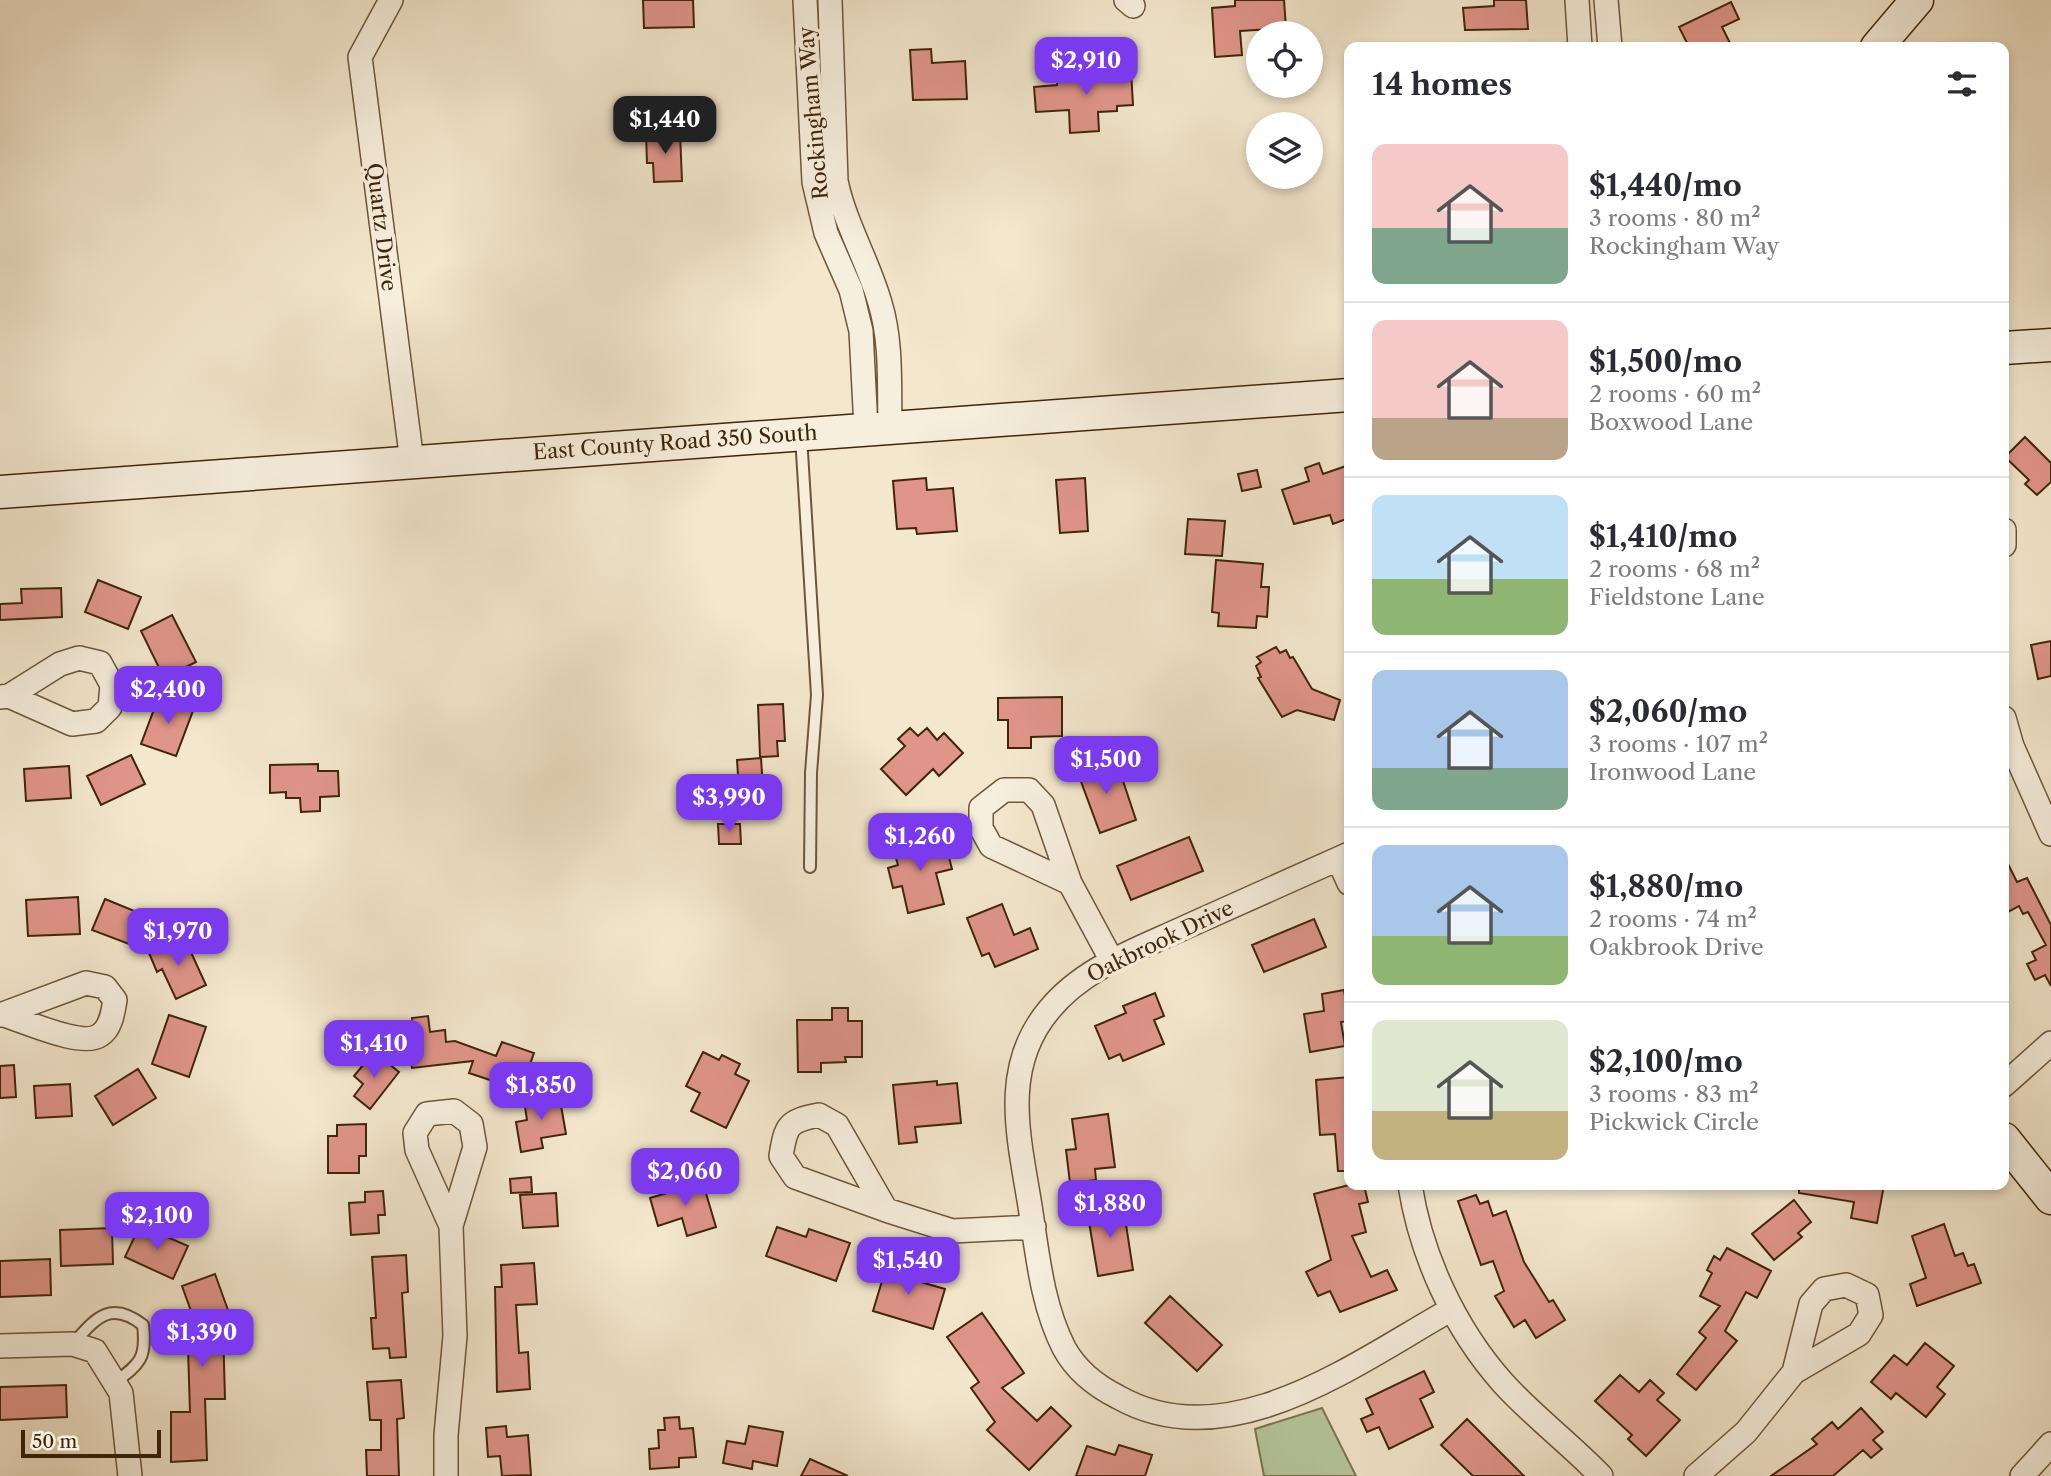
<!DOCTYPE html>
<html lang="en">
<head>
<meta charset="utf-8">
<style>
	:root { --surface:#fff; --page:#f2f2f3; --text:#2b2b33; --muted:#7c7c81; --line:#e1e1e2; --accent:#7c3aed }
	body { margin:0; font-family:"Libre Caslon Text",serif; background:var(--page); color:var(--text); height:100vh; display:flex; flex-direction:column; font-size:26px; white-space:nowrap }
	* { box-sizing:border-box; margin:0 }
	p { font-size:23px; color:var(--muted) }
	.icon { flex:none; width:38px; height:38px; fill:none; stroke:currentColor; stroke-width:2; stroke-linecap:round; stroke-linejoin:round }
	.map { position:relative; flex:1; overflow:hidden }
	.details { position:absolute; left:1344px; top:42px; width:665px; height:1148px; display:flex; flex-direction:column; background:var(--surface); border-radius:14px; box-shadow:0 4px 10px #0003 }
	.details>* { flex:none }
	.fabs { position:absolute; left:1246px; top:21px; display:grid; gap:14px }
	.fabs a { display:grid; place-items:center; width:77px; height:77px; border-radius:50%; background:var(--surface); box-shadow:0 4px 10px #0003; font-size:35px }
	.scale { position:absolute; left:21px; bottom:18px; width:140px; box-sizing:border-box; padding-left:7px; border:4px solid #412509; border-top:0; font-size:19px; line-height:24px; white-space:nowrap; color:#412509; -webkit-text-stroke:5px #f7efde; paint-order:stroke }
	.price { position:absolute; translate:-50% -60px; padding:0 16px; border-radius:14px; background:var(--accent); color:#fff; font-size:23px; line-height:46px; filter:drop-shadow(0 2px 4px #0008) }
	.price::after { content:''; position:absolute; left:50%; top:42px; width:21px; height:16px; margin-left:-10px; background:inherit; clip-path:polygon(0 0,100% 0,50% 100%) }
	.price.selected { background:#222; color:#fff }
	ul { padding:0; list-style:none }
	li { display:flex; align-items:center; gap:21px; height:175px; padding:0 28px }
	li+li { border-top:2px solid var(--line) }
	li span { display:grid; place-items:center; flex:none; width:196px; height:140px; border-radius:14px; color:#555 }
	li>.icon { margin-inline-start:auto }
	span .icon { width:84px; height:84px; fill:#fffc; stroke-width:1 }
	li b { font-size:30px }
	h2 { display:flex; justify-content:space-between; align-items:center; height:84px; padding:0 28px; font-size:30px }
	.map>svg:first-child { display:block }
	.green { fill:#b6c79c; stroke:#7c7652; stroke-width:2 }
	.building { fill:#e0958b; stroke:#412509; stroke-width:2 }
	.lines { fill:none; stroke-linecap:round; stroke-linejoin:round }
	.lane-casing { stroke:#6e563a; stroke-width:14 }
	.street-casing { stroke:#6e563a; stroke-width:26 }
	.secondary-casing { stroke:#412509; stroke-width:35 }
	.lane { stroke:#f7efde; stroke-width:10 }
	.street { stroke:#f7efde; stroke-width:23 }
	.secondary { stroke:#f7efde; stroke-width:32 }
	.labels { text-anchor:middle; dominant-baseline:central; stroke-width:7; stroke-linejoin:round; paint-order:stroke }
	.street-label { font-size:21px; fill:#412509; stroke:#f7efde }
</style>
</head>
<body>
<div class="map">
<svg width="2051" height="1476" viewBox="0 0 2051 1476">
	<rect width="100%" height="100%" fill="#f3e7cd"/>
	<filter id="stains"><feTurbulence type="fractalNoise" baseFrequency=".00286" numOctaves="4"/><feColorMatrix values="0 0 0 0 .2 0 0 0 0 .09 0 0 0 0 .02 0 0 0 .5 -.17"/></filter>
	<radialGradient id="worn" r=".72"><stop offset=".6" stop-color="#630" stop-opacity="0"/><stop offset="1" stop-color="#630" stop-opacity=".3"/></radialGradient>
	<path class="green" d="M1322 1408 1356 1476H1264L1255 1429Z"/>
	<path class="building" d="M643 0H693L694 27 644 28Z
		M1235 0H1284L1286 28 1240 31 1242 55 1215 57 1212 8 1235 6Z
		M1494 0H1526L1528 29 1465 30 1463 8 1494 6Z
		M1731 2 1739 19 1722 27 1732 47H1689L1679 27Z
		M931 49 932 63 965 61 967 99 913 100 910 50Z
		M1131 70 1133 105 1117 106V111L1098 112 1099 131 1070 133 1069 110 1036 112 1034 87 1057 85V75Z
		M680 133 682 181 654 182 653 163H647L646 134Z
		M2025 437 2051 463V482L2037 495 2025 484 2029 480 2005 457Z
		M1319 463 1323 474 1349 465V518L1333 524 1330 515 1294 524 1282 490 1309 481 1305 468Z
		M1257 470 1261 487 1242 491 1238 474Z
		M926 478 927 490 953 488 957 531 917 534 916 528 897 529 893 481Z
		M1085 478 1088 531 1060 533 1056 480Z
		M1188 519 1225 521 1222 556 1185 554Z
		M1216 560 1263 564 1261 587H1269L1267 617 1257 616 1256 628 1218 626 1219 613 1212 612Z
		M98 580 141 597 128 629 85 612Z
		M61 588 62 617 0 620V604L22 603 21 589Z
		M172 615 196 662 164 678 141 631Z
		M2051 641V676L2038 679 2031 645Z
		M1276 647 1280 653 1286 650 1290 658 1293 657 1312 689 1340 700 1334 720 1297 710 1282 717 1258 678 1261 677 1256 666 1261 662 1257 657Z
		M159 696 194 708 176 756 141 744Z
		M1062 697V736L1031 737V748H1008V720H998V698Z
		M783 704 785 741H777L778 756 760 757 758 705Z
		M910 728 918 736 927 728 937 740 944 733 963 753 939 776 933 769 906 795 881 769 905 746 898 739Z
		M131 755 145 784 101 805 87 776Z
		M761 758 763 788 739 790 737 760Z
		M1097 760 1100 769 1117 763 1136 820 1100 833 1076 768Z
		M318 764V771H338L339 796 320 797V811L301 812 300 798H286V792L270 793V765Z
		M69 766 71 798 26 801 24 769Z
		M718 824H740L741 844H719Z
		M922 836 925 847 945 842 952 869 936 873 944 904 908 913 902 886 893 888 888 868 898 865 895 855 903 853 900 841Z
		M1189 837 1203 871 1131 900 1117 866Z
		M2004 856 2017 882 2027 878 2051 925V986L2045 975 2035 980 2027 964 2036 960 2032 952 2046 945 2028 912 2023 914 2019 906 2004 914Z
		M78 897 80 934 28 936 26 900Z
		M105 899 149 917 137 947 92 930Z
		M1002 904 1014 935 1030 928 1038 949 995 967 989 953 982 956 967 918Z
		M1314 919 1326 947 1264 972 1252 945Z
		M184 937 206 985 176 999 162 969 157 972 149 953Z
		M1344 990 1349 1021 1341 1022 1345 1046 1310 1052 1304 1014 1324 1011 1322 994Z
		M1155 993 1164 1016 1154 1020 1164 1044 1123 1061 1120 1054 1109 1059 1095 1026 1126 1013 1123 1006Z
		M832 1008H848V1021H862V1057H845L846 1062 821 1063V1072H798L797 1020H832Z
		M169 1015 206 1027 189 1077 152 1064Z
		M428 1016 430 1032 445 1030 446 1042 455 1041 496 1056 502 1042 534 1053 522 1086 498 1077 496 1082 469 1073 473 1061 412 1068 408 1035 414 1034 412 1018Z
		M374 1052 399 1072 370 1109 354 1096 363 1084 354 1076Z
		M703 1052 719 1060 722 1055 740 1064 735 1074 749 1081 726 1128 691 1111 700 1093 686 1086Z
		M14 1065 16 1097 0 1098V1066Z
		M138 1069 156 1098 113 1125 95 1096Z
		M1349 1077V1171H1338L1335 1134 1320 1135 1316 1080Z
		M937 1081V1085L957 1083 961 1123 915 1127 917 1142 899 1144 893 1085Z
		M70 1084 72 1116 36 1118 34 1086Z
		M559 1094 566 1134 541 1138 543 1148 521 1152 516 1122 527 1120 524 1100Z
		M1108 1114 1115 1167 1095 1169 1096 1180 1070 1183 1066 1150 1076 1149 1072 1119Z
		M366 1124V1156H359V1173H328V1136H337V1125Z
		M531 1177 532 1192 511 1193 510 1179Z
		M696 1178 700 1191 705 1190 716 1227 687 1236 682 1218 658 1226 650 1198 684 1188 683 1182Z
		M1349 1185H1364L1368 1202 1359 1204 1366 1232 1352 1236 1371 1277 1387 1270 1397 1290 1340 1312 1330 1291 1318 1296 1306 1272 1331 1260 1314 1194Z
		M1799 1185H1884L1877 1223 1851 1218 1854 1202 1799 1193Z
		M383 1191 385 1215H378L379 1233 351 1235 349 1203 365 1202V1192Z
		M556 1193 558 1226 523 1228 520 1195Z
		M1476 1195 1480 1204 1488 1201 1493 1216 1506 1211 1524 1262 1549 1302 1553 1300 1565 1320 1536 1338 1525 1320 1514 1327 1495 1296 1504 1291 1493 1261 1481 1265 1458 1201Z
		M1794 1200 1811 1222 1798 1233 1802 1237 1774 1260 1752 1234Z
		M1123 1205 1133 1270 1098 1276 1087 1210Z
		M1944 1224 1955 1256 1963 1253 1968 1266 1974 1264 1981 1283 1917 1306 1910 1284 1926 1278 1912 1236Z
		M140 1225 188 1246 173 1279 125 1257Z
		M777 1227 806 1237 809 1229 850 1243 836 1281 766 1256Z
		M112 1228 113 1264 61 1266 60 1230Z
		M1727 1248 1771 1271 1757 1298 1746 1292 1725 1331 1737 1341 1696 1390 1677 1374 1706 1338 1699 1332 1720 1306 1700 1296 1712 1273 1707 1270 1714 1256 1720 1260Z
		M406 1255 408 1292 402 1293 406 1357 390 1358 389 1348 373 1349 371 1318H376L372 1257Z
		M50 1259 51 1295 0 1297V1261Z
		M888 1261 910 1267 907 1278 945 1289 933 1329 873 1311Z
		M534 1263 537 1304 516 1305 519 1353 528 1352 530 1389 497 1392 495 1287H502L501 1265Z
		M215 1274 233 1324 223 1327 225 1399H205L207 1460 171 1462V1412H190L188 1348 204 1347 182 1286Z
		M1170 1296 1222 1345 1197 1371 1145 1323Z
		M982 1313 1024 1373 1002 1388 1037 1421 1051 1407 1071 1426 1029 1470 987 1430 995 1422 971 1388 979 1382 947 1337Z
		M1925 1343 1954 1366 1937 1387 1945 1394 1926 1417 1896 1393 1891 1399 1871 1382 1894 1355 1907 1365Z
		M1424 1371 1434 1392 1420 1399 1433 1427 1389 1449 1379 1427 1367 1432 1361 1419 1373 1414 1366 1399Z
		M1620 1375 1639 1392 1650 1380 1664 1393 1657 1400 1680 1420 1646 1456 1628 1439 1632 1435 1595 1401Z
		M401 1380 404 1418 397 1419 399 1476H367L366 1450H381V1420H370L367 1382Z
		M66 1385 67 1417 0 1420V1387Z
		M1861 1408 1883 1432 1873 1440 1882 1449 1871 1458 1863 1450 1833 1476H1771L1817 1444 1812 1439 1832 1422 1838 1429Z
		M679 1417 680 1429 693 1428 696 1457 679 1458V1467L650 1469 649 1449 659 1448 658 1430H665L664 1418Z
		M1467 1419 1524 1476H1473L1441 1445Z
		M506 1426 507 1437 528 1435 531 1475 502 1476 500 1456 488 1457 486 1428Z
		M749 1426 783 1432 777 1466 753 1461 752 1469 723 1463 727 1441 745 1444Z
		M1119 1445 1152 1455 1145 1476H1076L1087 1446 1115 1455Z
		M810 1459 848 1476H801Z"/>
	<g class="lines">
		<g class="lane-casing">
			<path id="lane" d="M801 436 817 695 811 773 810 867
				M73 1344C95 1319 110 1299 143 1325 147 1358 140 1364 115 1382"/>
		</g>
		<g class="street-casing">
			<path id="street" d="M391 0 360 57 412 462
				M805 0 814 182 826 233 851 290 861 331 866 428
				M830 0 836 181C845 224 868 261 880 303 892 342 889 386 890 427
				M1126 0 1133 6
				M1577 0 1580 47
				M1606 0 1610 47
				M2004 530V545
				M0 697 9 696 72 724 96 721 110 707 112 685 100 663 79 658 60 664 9 696
				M2004 718 2012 746 2051 834
				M1349 854C1296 878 1242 902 1188 926 1139 949 1084 967 1049 1010 1003 1065 1017 1129 1028 1194 1037 1246 1040 1301 1064 1348 1076 1370 1096 1386 1118 1397 1229 1460 1357 1362 1452 1309
				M1338 859 1349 883
				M1070 883 991 846 981 828V808L1004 790H1029L1043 805 1070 883 1112 961
				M0 1015 86 983 105 987 115 1000C113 1012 111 1028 100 1035 83 1048 24 1021 4 1015
				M2004 1085 2051 1043
				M1410 1185C1421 1256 1455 1329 1503 1383 1533 1416 1570 1444 1601 1476
				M886 1210 795 1177 781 1156C786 1125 788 1121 819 1115L837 1125 886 1210 952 1231 1034 1227
				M0 1346 73 1344 95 1351 121 1393 130 1476
				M446 1476V1435L455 1336 451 1226 475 1147 471 1124 454 1111 427 1114 415 1133 417 1150 451 1226
				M1696 1476 1746 1432 1794 1372 1859 1334 1871 1315 1867 1295 1846 1285 1824 1289 1811 1304 1794 1372
				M2022 1476 2051 1444"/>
		</g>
		<g class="secondary-casing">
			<path id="secondary" d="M1877 47 1917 0
				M2004 348 2051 345
				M0 492 1349 395
				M2004 1139 2051 1198"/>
		</g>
		<use href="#lane" class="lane"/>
		<use href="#street" class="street"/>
		<use href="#secondary" class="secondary"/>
	</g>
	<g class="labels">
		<g class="street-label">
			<text transform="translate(813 113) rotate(-95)">Rockingham Way</text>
			<text transform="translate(382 227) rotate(83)">Quartz Drive</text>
			<text transform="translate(675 442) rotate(-4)">East County Road 350 South</text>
			<text transform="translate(1160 941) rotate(-26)">Oakbrook Drive</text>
		</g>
	</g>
	<rect width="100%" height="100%" filter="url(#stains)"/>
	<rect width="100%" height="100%" fill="url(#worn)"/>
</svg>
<div class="fabs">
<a><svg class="icon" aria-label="locate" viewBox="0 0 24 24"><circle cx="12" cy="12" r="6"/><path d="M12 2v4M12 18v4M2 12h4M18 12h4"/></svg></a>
<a><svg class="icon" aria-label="layers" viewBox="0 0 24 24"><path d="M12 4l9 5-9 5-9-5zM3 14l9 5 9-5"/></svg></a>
</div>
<div class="scale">50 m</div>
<b class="price" style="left:1086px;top:97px">$2,910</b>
<b class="price selected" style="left:665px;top:156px">$1,440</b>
<b class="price" style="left:168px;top:726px">$2,400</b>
<b class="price" style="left:1106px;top:796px">$1,500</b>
<b class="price" style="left:729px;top:834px">$3,990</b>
<b class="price" style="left:920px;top:873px">$1,260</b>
<b class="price" style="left:178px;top:968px">$1,970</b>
<b class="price" style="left:374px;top:1080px">$1,410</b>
<b class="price" style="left:541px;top:1122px">$1,850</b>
<b class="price" style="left:685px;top:1208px">$2,060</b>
<b class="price" style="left:1110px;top:1240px">$1,880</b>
<b class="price" style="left:157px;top:1252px">$2,100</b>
<b class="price" style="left:908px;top:1297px">$1,540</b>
<b class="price" style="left:202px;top:1369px">$1,390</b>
<section class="details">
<h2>14 homes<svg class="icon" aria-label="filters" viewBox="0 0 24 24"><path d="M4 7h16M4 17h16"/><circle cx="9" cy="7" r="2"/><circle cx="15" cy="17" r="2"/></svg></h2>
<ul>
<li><span style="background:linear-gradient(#f6c9c9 60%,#7fa58c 0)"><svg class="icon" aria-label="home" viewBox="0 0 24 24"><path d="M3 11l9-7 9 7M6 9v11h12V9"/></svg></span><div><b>$1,440/mo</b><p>3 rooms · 80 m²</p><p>Rockingham Way</p></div></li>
<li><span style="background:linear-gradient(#f6c9c9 70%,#b9a48a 0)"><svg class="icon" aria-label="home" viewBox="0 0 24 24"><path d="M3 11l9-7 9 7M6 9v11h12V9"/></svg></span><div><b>$1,500/mo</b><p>2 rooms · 60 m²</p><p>Boxwood Lane</p></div></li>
<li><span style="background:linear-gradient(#bfe0f5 60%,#8fb573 0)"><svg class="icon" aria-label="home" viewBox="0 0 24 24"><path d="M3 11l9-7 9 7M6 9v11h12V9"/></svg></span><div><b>$1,410/mo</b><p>2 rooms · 68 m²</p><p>Fieldstone Lane</p></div></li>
<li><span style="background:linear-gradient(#a9c7e8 70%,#7fa58c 0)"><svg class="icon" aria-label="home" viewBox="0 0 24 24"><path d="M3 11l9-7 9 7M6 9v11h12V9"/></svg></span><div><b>$2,060/mo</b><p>3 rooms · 107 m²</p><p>Ironwood Lane</p></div></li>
<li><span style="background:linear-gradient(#a9c7e8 65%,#8fb573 0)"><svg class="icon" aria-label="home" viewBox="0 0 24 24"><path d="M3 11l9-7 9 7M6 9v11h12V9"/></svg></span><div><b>$1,880/mo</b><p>2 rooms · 74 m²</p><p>Oakbrook Drive</p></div></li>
<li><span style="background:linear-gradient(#dfe7d0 65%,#c2b280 0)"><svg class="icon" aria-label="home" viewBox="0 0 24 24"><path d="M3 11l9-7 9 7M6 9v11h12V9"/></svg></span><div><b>$2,100/mo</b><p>3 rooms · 83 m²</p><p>Pickwick Circle</p></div></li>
</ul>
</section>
</div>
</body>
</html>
